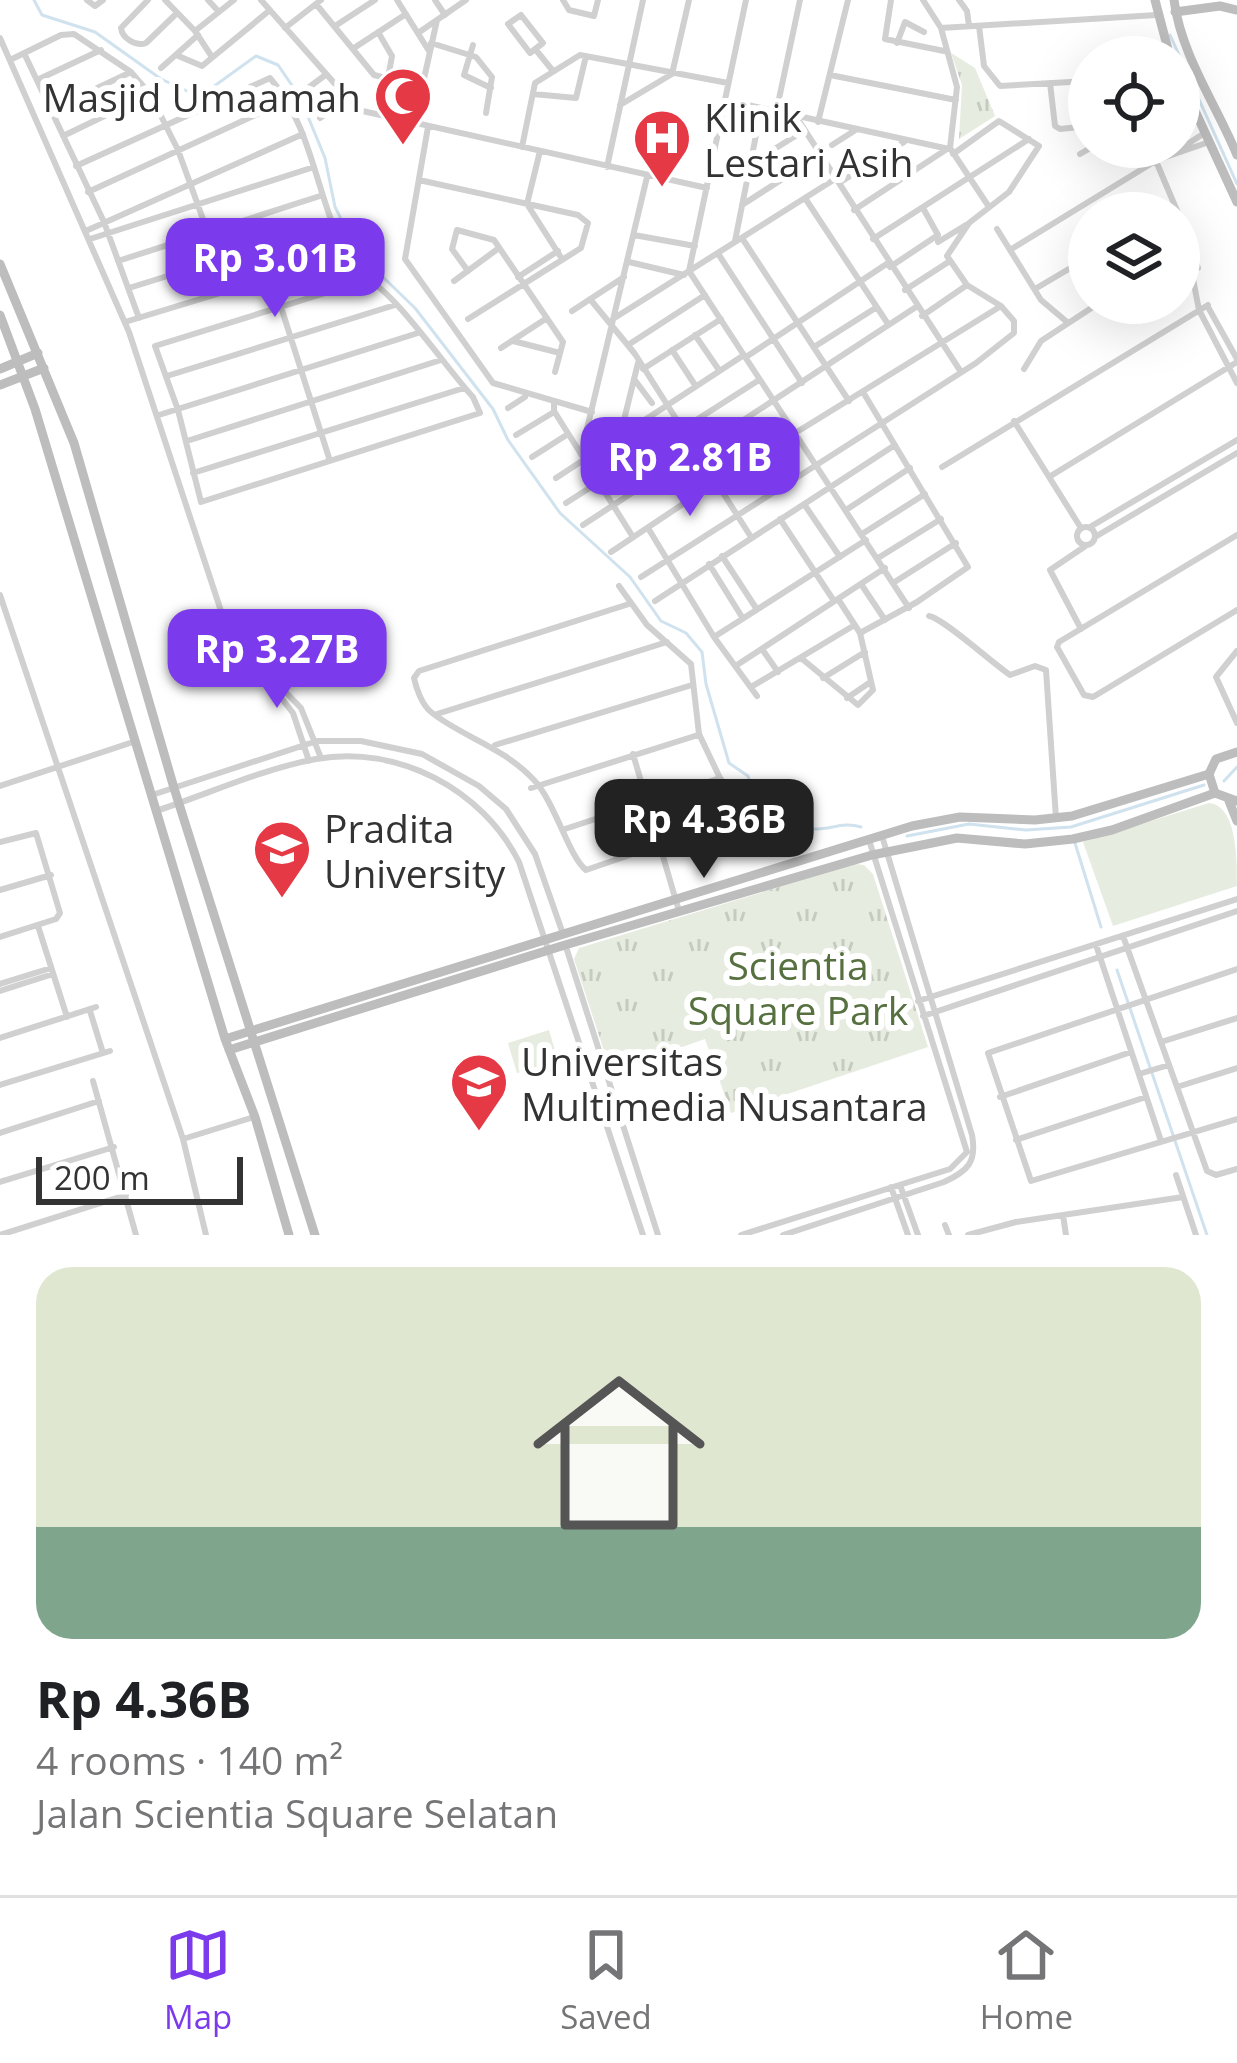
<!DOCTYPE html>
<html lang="en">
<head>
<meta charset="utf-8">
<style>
	:root { --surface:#fff; --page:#f2f2f2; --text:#202124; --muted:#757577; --line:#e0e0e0; --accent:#7c3aed }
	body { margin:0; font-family:"Open Sans",sans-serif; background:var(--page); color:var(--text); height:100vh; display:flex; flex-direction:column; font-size:45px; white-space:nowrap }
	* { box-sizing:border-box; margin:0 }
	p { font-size:39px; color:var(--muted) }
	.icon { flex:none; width:66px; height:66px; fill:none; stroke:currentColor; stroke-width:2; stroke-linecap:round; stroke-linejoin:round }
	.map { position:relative; height:1235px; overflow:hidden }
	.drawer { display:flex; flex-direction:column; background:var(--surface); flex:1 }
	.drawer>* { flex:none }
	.buttons { position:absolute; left:1068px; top:36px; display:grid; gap:24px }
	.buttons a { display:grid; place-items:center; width:132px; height:132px; border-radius:50%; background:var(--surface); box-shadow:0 12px 48px #0002; font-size:60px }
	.scale { position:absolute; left:36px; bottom:30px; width:207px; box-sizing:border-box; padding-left:12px; border:6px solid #333; border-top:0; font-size:33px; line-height:42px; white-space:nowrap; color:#333; -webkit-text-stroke:9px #fff; paint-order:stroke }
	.price { position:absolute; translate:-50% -102px; padding:0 27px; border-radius:24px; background:var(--accent); color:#fff; font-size:39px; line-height:78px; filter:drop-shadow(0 3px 6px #0008) }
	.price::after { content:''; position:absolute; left:50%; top:72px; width:36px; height:27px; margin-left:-18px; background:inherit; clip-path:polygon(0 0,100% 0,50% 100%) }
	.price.current { background:#222; color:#fff }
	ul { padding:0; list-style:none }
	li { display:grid; align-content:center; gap:24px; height:636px; padding:0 36px }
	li+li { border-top:3px solid var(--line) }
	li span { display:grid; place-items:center; height:372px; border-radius:36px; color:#555 }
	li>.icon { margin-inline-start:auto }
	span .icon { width:216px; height:216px; fill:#fffc; stroke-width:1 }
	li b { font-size:51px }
	.tabs { display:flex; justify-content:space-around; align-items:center; height:168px; border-top:3px solid var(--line); background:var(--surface); font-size:33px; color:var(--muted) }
	.tabs a { display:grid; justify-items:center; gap:6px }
	.tabs .current { color:var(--accent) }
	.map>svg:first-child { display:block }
	.grass { fill:url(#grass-tufts) }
	.pitch { fill:#e6ecdf }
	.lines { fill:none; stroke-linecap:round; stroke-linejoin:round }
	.stream { stroke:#cfe2ee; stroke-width:3 }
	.street { stroke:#d0d0d0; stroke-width:6 }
	.secondary { stroke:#bdbdbd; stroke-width:9 }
	.labels { text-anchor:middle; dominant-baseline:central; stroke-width:12; stroke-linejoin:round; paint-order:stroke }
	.poi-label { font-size:39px; fill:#333; stroke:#fff; text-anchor:start }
	.park-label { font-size:39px; fill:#56703f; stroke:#fff }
</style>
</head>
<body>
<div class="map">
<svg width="1237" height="1235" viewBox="0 0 1237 1235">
	<defs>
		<pattern id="grass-tufts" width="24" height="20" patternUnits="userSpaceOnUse" patternTransform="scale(3)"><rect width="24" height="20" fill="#e6ecdf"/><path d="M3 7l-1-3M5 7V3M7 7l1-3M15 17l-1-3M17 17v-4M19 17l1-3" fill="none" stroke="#c6cbc0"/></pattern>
	</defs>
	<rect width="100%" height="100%" fill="#fff"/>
	<path class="grass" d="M951 53 975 68 995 116 959 139 962 85Z
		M855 864 864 865 873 874 928 1047 731 1113 705 1039 611 1072 574 959 579 948Z"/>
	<path class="pitch" d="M1209 803C1237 806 1237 857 1237 886L1113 926 1083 842Z
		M549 1030 558 1061 517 1073 508 1043Z"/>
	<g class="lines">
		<path class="stream" d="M34 0 42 15 95 32 161 79 187 91 206 92 256 56 278 65 300 97 325 158 335 207 359 254 415 308 493 409 508 440 560 513 630 577 661 621 686 633 702 652 706 684 729 763 748 776C755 804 784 829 813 829 831 830 842 821 861 827
			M1170 35 1237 184
			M1224 781 1237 767
			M907 836 969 824 1026 830 1071 827 1204 785
			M1075 843 1101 927
			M1117 970 1207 1235"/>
		<path class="street" d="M87 0 95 6 103 0
			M148 0 121 28C122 38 136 47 146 43L177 13
			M165 0 195 31 212 57
			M208 0 219 12
			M261 0 358 110 707 188
			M397 0 429 51
			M435 0 445 15
			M563 0 569 10 594 16 598 0
			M746 0 689 271 909 608
			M891 0 885 39 944 51
			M923 0 941 28 957 87 950 148 989 207
			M959 0 967 11 969 26
			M316 4 374 75 420 87
			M521 15 543 43 530 53 508 24Z
			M335 26 375 0
			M979 26 984 66 1000 86 1089 81
			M285 28 321 0
			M941 28 1157 15
			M195 31 234 0
			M378 32 392 56 388 78
			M418 33 466 0
			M0 38 129 332 222 614 235 639 293 713 309 761
			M431 43 476 57 492 77 486 113
			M897 43 905 22 924 32
			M473 45 464 75 491 88
			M354 48 406 14
			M536 50 553 71
			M24 53 104 222 139 318
			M176 55 202 66 270 10
			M10 60 61 35 74 34 131 72 150 94 178 150 229 291
			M161 68 198 35
			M830 75 956 100
			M37 80 101 50
			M1050 83 1055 126 1060 129 1089 126
			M308 88 324 76
			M533 94 576 98 586 56
			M725 100 949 149
			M620 105 672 74 689 0
			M51 110 131 72
			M776 113 800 0
			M320 118 346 99
			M797 118 961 372
			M818 122 848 0
			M414 124 437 20
			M428 127 405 259 493 383 592 412
			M63 136 150 94
			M832 145 854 131
			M522 147 535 83 580 55 728 83
			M1150 147 1178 213
			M540 151 527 204 562 259
			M1177 151 1206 132
			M1080 154 1092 147
			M752 163 805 130
			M76 166 270 78C312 126 316 194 343 249L338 257 125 322
			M607 167 643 0
			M419 180 578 215 588 223 581 248 468 319
			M839 183 904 142
			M88 192 286 101
			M805 198 888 324
			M742 205 820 155
			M854 210 947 149
			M1163 213 1175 206
			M1179 216 1198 268
			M997 229 1041 300 1067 322
			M88 230 303 134
			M634 235 695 246
			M742 238 849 401
			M90 239 314 167
			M873 239 1029 139
			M735 241 761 110
			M938 242 966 225
			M1010 250 1157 160 1209 142
			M719 255 802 383
			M1179 255 1191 248
			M118 261 320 196
			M629 262 684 275
			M890 267 938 235 923 208
			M468 271 452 249 457 230 494 240 563 342 555 372
			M518 277 558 251
			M1193 279 1199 310 1237 383
			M367 280C392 288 450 373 473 397L480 413 201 502 178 410 155 346Z
			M454 281 499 248
			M129 288 331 225
			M1035 289 1089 257
			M905 290 950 261
			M590 299 635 354 751 537
			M281 307 330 461
			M1208 307 1237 359
			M572 311 624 277
			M922 316 967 285
			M616 317 835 179
			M695 335 719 370
			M513 341 560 353
			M628 345 705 295
			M814 347 877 307
			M501 348 547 318
			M672 350 695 385
			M746 357 888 263
			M643 369 721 319
			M1024 369 1041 341 1099 303
			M167 376 395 305
			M634 379 652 403
			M554 403V411L633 537
			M508 408 525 397
			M159 415 418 333
			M1014 421 1081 528
			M621 432 638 363
			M516 435 554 412
			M187 441 441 360
			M581 454 647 177
			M532 457 568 434
			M942 467 1208 305
			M193 473 464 388
			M1049 477 1237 362
			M556 478 744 355
			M566 503 759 380
			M804 504 840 557
			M846 510 910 468
			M780 519 834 601
			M583 525 916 307
			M1077 536a9 9 0 1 1 18 0a9 9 0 1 1-18 0Z
			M1090 527 1237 440
			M648 528 714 637 757 696
			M862 534 925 494
			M1237 535 1059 642 1057 647 1084 695 1093 697 1237 610
			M1095 537 1237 453
			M611 552 716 482 1001 306
			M722 556 756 608
			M878 558 941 519
			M709 564 742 617
			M641 577 976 363 1014 333V321L1001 306 967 285 947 256 969 223 1009 192 1039 146 999 121 953 154
			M893 583 956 543
			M861 584 885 620
			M619 586 647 625 691 664 699 734 720 778 746 815 586 870C569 857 555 802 534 780 502 746 462 737 431 712 422 705 416 688 414 678L419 671 629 604
			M0 595 183 1139 206 1235
			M838 599 860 633
			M655 601 895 445
			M929 616C943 618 992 663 1010 675L1035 666 1046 670 1056 818
			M1081 629 1050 570 1087 545
			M714 637 866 540
			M762 649 778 672
			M1237 651 1216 677 1237 723
			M801 658 858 705 873 690 860 633 917 602 968 567 863 392
			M737 665 885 568
			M265 671 301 708 321 758
			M823 678 865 652
			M751 687 853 626
			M847 698 869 683
			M437 714 667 642
			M495 745 692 685
			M633 754 679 911
			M0 786 133 742
			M531 788 698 735
			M152 795 317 741H361L422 754 479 786 506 809 535 854 563 934
			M156 811C208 794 262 769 316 759 398 744 483 790 519 862L643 1235
			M565 829 720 778
			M0 842 36 833 60 913 56 919 0 937
			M0 890 51 875
			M38 926 67 1017
			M1123 936 1207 1171 1216 1175 1237 1169
			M1096 945 1161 1141
			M566 947 658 1235
			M1237 969 988 1053 1031 1181 1237 1119
			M0 984 51 968
			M0 991 53 974
			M918 1001 1237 899
			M90 1011 103 1053
			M923 1016 1237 911
			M0 1038 96 1007
			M1161 1042 1237 1018
			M1139 1074 1169 1065
			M93 1081 136 1235
			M0 1085 110 1051
			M1177 1087 1237 1068
			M1000 1097 1131 1052
			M0 1133 99 1101
			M183 1139 254 1117
			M1016 1140 1146 1097
			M1176 1175 1196 1235
			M0 1182 114 1147
			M900 1185 918 1235
			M891 1187 908 1235
			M1063 1215 1066 1235
			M945 1225 949 1235
			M0 1235 126 1195
			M741 1235 950 1169 967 1152 869 840
			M783 1235 944 1182C968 1171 977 1162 972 1135L882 836
			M968 1235 1016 1222 1183 1197"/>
		<path class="secondary" d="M1155 0 1170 57
			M1174 0C1181 55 1216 104 1237 155
			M1175 12 1220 6 1237 10
			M1179 76 1237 202
			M0 264 74 443 174 788 315 1235
			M0 315 35 409 225 1039 255 1117 289 1235
			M0 369 38 353
			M0 385 44 368
			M1237 752 1216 759 1209 774 1215 793 1237 801
			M1229 801 1237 821
			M225 1039 912 826 960 817 1035 820 1072 816 1209 774
			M229 1050 565 945 872 855 957 838 1025 844 1073 839 1112 830 1215 793"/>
	</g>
	<defs>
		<g id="mosque-pin" transform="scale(3)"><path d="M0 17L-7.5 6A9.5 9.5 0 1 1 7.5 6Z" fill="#e63946" stroke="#fff"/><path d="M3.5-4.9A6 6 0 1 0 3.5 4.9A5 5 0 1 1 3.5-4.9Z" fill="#fff"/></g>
		<g id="hospital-pin" transform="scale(3)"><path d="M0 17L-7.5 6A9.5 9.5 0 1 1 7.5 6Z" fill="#e63946" stroke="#fff"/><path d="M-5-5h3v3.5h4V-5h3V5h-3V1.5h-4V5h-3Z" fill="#fff"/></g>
		<g id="university-pin" transform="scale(3)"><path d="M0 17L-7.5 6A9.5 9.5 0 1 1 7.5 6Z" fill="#e63946" stroke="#fff"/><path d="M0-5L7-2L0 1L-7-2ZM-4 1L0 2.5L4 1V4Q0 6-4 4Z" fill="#fff"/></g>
	</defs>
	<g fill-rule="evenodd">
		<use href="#mosque-pin" x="403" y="96"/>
		<use href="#hospital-pin" x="662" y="138"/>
		<use href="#university-pin" x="282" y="849"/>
		<use href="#university-pin" x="479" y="1082"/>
	</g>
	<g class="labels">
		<g class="poi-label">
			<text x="361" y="96" text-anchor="end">Masjid Umaamah</text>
			<text x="704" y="116">Klinik<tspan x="704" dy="45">Lestari Asih</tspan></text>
			<text x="324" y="827">Pradita<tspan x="324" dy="45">University</tspan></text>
			<text x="521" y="1060">Universitas<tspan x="521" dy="45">Multimedia Nusantara</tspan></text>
		</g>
		<g class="park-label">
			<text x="798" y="964">Scientia<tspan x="798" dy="45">Square Park</tspan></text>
		</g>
	</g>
</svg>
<div class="buttons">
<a><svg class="icon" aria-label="locate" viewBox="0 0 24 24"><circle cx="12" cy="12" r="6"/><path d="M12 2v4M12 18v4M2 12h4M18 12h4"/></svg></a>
<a><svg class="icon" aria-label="layers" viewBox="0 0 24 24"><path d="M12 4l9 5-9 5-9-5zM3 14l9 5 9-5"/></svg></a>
</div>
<div class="scale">200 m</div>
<b class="price" style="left:275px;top:320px">Rp 3.01B</b>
<b class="price" style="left:690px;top:519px">Rp 2.81B</b>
<b class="price" style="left:277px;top:711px">Rp 3.27B</b>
<b class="price current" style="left:704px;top:881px">Rp 4.36B</b>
</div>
<section class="drawer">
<ul>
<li><span style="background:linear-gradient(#dfe7d0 70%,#7fa58c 0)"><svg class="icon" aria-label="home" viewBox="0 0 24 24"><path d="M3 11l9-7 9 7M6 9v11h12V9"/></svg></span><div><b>Rp 4.36B</b><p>4 rooms · 140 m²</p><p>Jalan Scientia Square Selatan</p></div></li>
</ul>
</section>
<nav class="tabs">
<a class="current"><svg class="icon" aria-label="map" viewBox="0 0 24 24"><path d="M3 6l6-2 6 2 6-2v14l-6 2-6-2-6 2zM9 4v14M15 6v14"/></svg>Map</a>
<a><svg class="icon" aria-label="saved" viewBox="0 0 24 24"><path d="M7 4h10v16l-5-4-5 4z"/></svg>Saved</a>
<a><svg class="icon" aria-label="home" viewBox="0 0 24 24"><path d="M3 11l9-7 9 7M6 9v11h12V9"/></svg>Home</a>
</nav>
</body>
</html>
